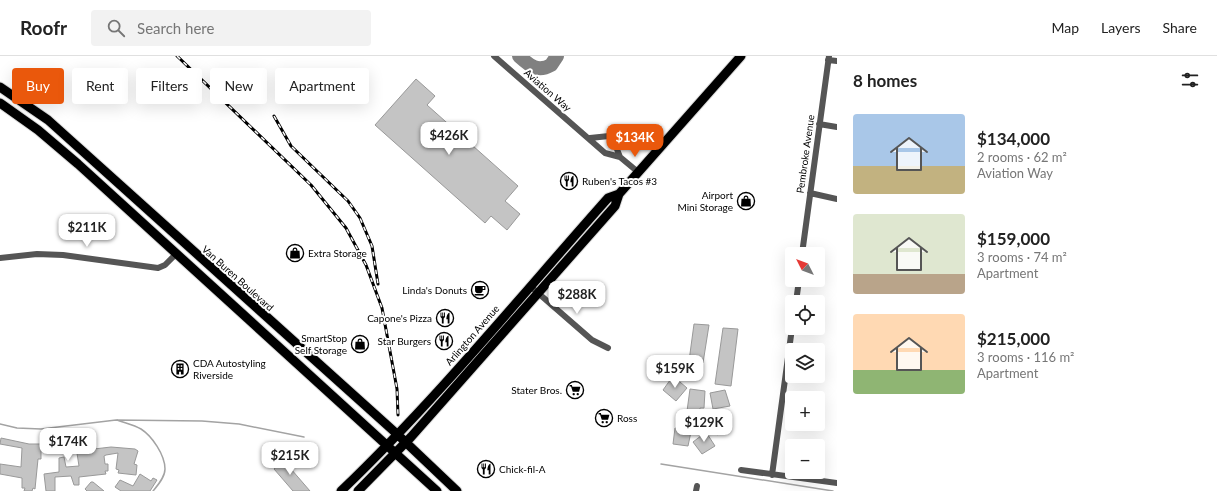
<!DOCTYPE html>
<html lang="en">
<head>
<meta charset="utf-8">
<style>
	:root { --surface:#fff; --page:#f2f2f2; --text:#222; --muted:#767676; --line:#e0e0e0; --accent:#ea580c }
	body { margin:0; font-family:Lato,sans-serif; background:var(--page); color:var(--text); height:100vh; display:flex; flex-direction:column; font-size:15px; white-space:nowrap }
	* { box-sizing:border-box; margin:0 }
	p { font-size:13px; color:var(--muted) }
	.icon { flex:none; width:22px; height:22px; fill:none; stroke:currentColor; stroke-width:2; stroke-linecap:round; stroke-linejoin:round }
	.map { position:relative; flex:1; overflow:hidden }
	.side { display:flex; flex-direction:column; background:var(--surface); width:380px }
	.side>* { flex:none }
	.banner { position:absolute; left:12px; top:12px; width:380px; height:36px; display:flex; gap:8px }
	.needle { width:26px; rotate:312deg }
	.tools { position:absolute; left:785px; top:191px; display:grid; gap:8px }
	.tools a { display:grid; place-items:center; width:40px; height:40px; border-radius:4px; background:var(--surface); box-shadow:0 4px 16px #0002; font-size:20px }
	.price { position:absolute; translate:-50% -34px; padding:0 9px; border-radius:8px; background:#fff; color:#222; font-size:13px; line-height:26px; filter:drop-shadow(0 1px 2px #0008) }
	.price::after { content:''; position:absolute; left:50%; top:24px; width:12px; height:9px; margin-left:-6px; background:inherit; clip-path:polygon(0 0,100% 0,50% 100%) }
	.price.active { background:var(--accent); color:#fff }
	ul { padding:0; list-style:none }
	li { display:flex; align-items:center; gap:12px; height:100px; padding:0 16px }
	li span { display:grid; place-items:center; flex:none; width:112px; height:80px; border-radius:4px; color:#555 }
	li>.icon { margin-inline-start:auto }
	span .icon { width:48px; height:48px; fill:#fffc; stroke-width:1 }
	li b { font-size:17px }
	h2 { display:flex; justify-content:space-between; align-items:center; height:48px; padding:0 16px; font-size:17px }
	.chip { padding:0 14px; border-radius:4px; background:var(--surface); box-shadow:0 4px 16px #0002; font-size:14px; line-height:36px }
	.chip.active { background:var(--accent); color:#fff }
	header { display:flex; align-items:center; gap:24px; box-sizing:border-box; height:56px; padding:0 20px; background:var(--surface); border-bottom:1px solid var(--line) }
	header strong { font-size:19px }
	nav { display:flex; gap:22px; margin-inline-start:auto; font-size:14px }
	.search { width:280px; height:36px; background:var(--page); display:flex; align-items:center; gap:10px; box-sizing:border-box; padding:0 14px; border-radius:4px; color:var(--muted); font-size:15px }
	main { display:flex; flex:1; min-height:0 }
	.map>svg:first-child { display:block }
	.lines { fill:none; stroke-linecap:round; stroke-linejoin:round }
	.stream { stroke:#a3a3a3; stroke-width:1.5 }
	.taxiway { stroke:#808080; stroke-width:14 }
	.building { fill:#c4c4c4; stroke:#999 }
	.primary-casing { stroke:#dbdbdb; stroke-width:11 }
	.street { stroke:#555; stroke-width:6 }
	.primary { stroke:#000; stroke-width:9 }
	.rail-casing { stroke:#000; stroke-width:3 }
	.rail { stroke:#fff; stroke-width:1.5; stroke-dasharray:4.5; stroke-linecap:butt }
	.labels { text-anchor:middle; dominant-baseline:central; stroke-width:4; stroke-linejoin:round; paint-order:stroke }
	.street-label { font-size:10px; fill:#000; stroke:#fff }
	.poi-label { font-size:10px; fill:#000; stroke:#fff; text-anchor:end }
</style>
</head>
<body>
<header>
<strong>Roofr</strong>
<div class="search"><svg class="icon" aria-label="search" viewBox="0 0 24 24"><circle cx="10" cy="10" r="6"/><path d="M15 15l6 6"/></svg>Search here</div>
<nav><a>Map</a><a>Layers</a><a>Share</a></nav>
</header>
<main>
<div class="map">
<svg width="837" height="435" viewBox="0 0 837 435">
	<rect width="100%" height="100%" fill="#fff"/>
	<g class="lines">
		<path class="stream" d="M117 364C125 367 134 369 141 373 152 380 165 399 165 413 165 421 158 429 153 435
			M0 368 17 372 41 373 116 364 202 365 239 368 304 381
			M661 408 833 435"/>
		<path class="taxiway" d="M519 0C529 9 537 17 551 9L557 0"/>
	</g>
	<path class="building" d="M416 23 435 40 427 49 518 130 505 145 520 158 507 174 491 160 485 167 375 69Z
		M694 268 709 269 703 307 689 305Z
		M723 272 738 273 731 330 715 328Z
		M673 320 687 332 676 345 663 334Z
		M690 333 705 335 704 352H700L698 372 692 371 688 390 673 388 675 372H681L683 355H687Z
		M725 334 730 350 713 353 710 337Z
		M714 357 727 366 718 379 705 369Z
		M706 376 715 390 702 398 693 386Z
		M1 382 29 388H45L93 382 94 393 111 391 135 393 138 395 134 408 137 409 136 419 118 417 119 414 116 413 118 397 106 399 104 400 105 408H108V415H105L106 418 79 421V429H74L71 420 55 421V435H46L44 418 59 416V402L64 401 66 411 79 410 76 391 41 395V403H38L35 433 33 432 32 435H24L25 432H22V422L0 418V408L21 411 22 392 0 388Z
		M288 400 296 409 291 413 310 435H293L274 413Z
		M140 418 151 425 153 422 157 424 150 435H121L115 431 120 424 133 430Z
		M91 426H93L104 435H87L85 433Z"/>
	<g class="lines">
		<g class="primary-casing">
			<path id="primary" d="M0 31 48 64 397 378 457 435
				M0 47 38 74 78 108 437 435
				M341 435C436 344 520 241 608 142L619 138
				M358 435 411 381 615 150 619 138 741 0"/>
		</g>
		<path class="street" d="M494 0 605 97 620 101
			M828 4 837 5
			M819 68 837 71
			M590 82 609 80 613 83 620 101 638 116
			M810 137 837 143
			M802 198 829 0
			M0 202 37 198 63 199 158 212 165 209 177 197
			M530 230 592 284 608 292
			M796 246 799 224
			M741 414 837 427
			M772 419 792 272
			M696 435 697 430"/>
		<use href="#primary" class="primary"/>
		<g class="rail-casing">
			<path id="rail" d="M177 0 311 129 346 172 366 209 382 252 397 333 398 359
				M274 60 291 90 348 145 360 162 372 190 378 228"/>
		</g>
		<use href="#rail" class="rail"/>
	</g>
	<defs>
		<g id="restaurant-ring" transform="scale(0.9)"><circle r="9.5" fill="#fff" stroke="#000" stroke-width="1.5"/><path d="M-5-6h1v4h1v-4h1v4h1v-4h1v5L-1.5 .5V6h-2V.5L-5-1ZM5-6V6H3V1.5H1.5Q1.5-4 5-6Z" fill="#000"/></g>
		<g id="shop-ring" transform="scale(0.9)"><circle r="9.5" fill="#fff" stroke="#000" stroke-width="1.5"/><path d="M-5-2.5h2.3a2.7 3.5 0 0 1 5.4 0H5L5.5 6h-11ZM-1.5-2.5h3a1.5 2.3 0 0 0-3 0Z" fill="#000"/></g>
		<g id="cafe-ring" transform="scale(0.9)"><circle r="9.5" fill="#fff" stroke="#000" stroke-width="1.5"/><path d="M-5.5-4.5H6V0H3Q3 3.5 0 3.5H-2.5Q-5.5 3.5-5.5 0ZM3-3.2v2h1.7v-2ZM-6 4.5H4V6H-6Z" fill="#000"/></g>
		<g id="building-ring" transform="scale(0.9)"><circle r="9.5" fill="#fff" stroke="#000" stroke-width="1.5"/><path d="M-4-6H4V6H1V3H-1V6H-4ZM-2.5-4.3h1.7v1.8h-1.7ZM.8-4.3h1.7v1.8H.8ZM-2.5-1h1.7V.8h-1.7ZM.8-1h1.7V.8H.8Z" fill="#000"/></g>
		<g id="supermarket-ring" transform="scale(0.9)"><circle r="9.5" fill="#fff" stroke="#000" stroke-width="1.5"/><path d="M-6-5.5h2.5l.6 2H6L4.5 2H-2.5L-4.4-4H-6ZM-1.5 3.2a1.3 1.3 0 1 0 .1 0ZM3 3.2a1.3 1.3 0 1 0 .1 0Z" fill="#000"/></g>
	</defs>
	<g fill-rule="evenodd">
		<use href="#restaurant-ring" x="569" y="125"/>
		<use href="#shop-ring" x="746" y="145"/>
		<use href="#shop-ring" x="295" y="197"/>
		<use href="#cafe-ring" x="480" y="234"/>
		<use href="#restaurant-ring" x="445" y="262"/>
		<use href="#restaurant-ring" x="444" y="285"/>
		<use href="#shop-ring" x="360" y="288"/>
		<use href="#building-ring" x="180" y="313"/>
		<use href="#supermarket-ring" x="575" y="334"/>
		<use href="#supermarket-ring" x="604" y="362"/>
		<use href="#restaurant-ring" x="486" y="413"/>
	</g>
	<g class="labels">
		<g class="street-label">
			<text transform="translate(548 34) rotate(41)">Aviation Way</text>
			<text transform="translate(805 98) rotate(-82)">Pembroke Avenue</text>
			<text transform="translate(238 222) rotate(42)">Van Buren Boulevard</text>
			<text transform="translate(472 279) rotate(-49)">Arlington Avenue</text>
		</g>
		<g class="poi-label">
			<text x="582" y="125" text-anchor="start">Ruben's Tacos #3</text>
			<text x="733" y="139">Airport<tspan x="733" dy="12">Mini Storage</tspan></text>
			<text x="308" y="197" text-anchor="start">Extra Storage</text>
			<text x="467" y="234">Linda's Donuts</text>
			<text x="432" y="262">Capone's Pizza</text>
			<text x="347" y="282">SmartStop<tspan x="347" dy="12">Self Storage</tspan></text>
			<text x="431" y="285">Star Burgers</text>
			<text x="193" y="307" text-anchor="start">CDA Autostyling<tspan x="193" dy="12">Riverside</tspan></text>
			<text x="562" y="334">Stater Bros.</text>
			<text x="617" y="362" text-anchor="start">Ross</text>
			<text x="499" y="413" text-anchor="start">Chick-fil-A</text>
		</g>
	</g>
</svg>
<div class="tools">
<a><svg class="needle" viewBox="-14 -14 28 28"><path d="M0-13l5 13h-10z" fill="#e53935"/><path d="M0 13l5-13h-10z" fill="#767676"/></svg></a>
<a><svg class="icon" aria-label="locate" viewBox="0 0 24 24"><circle cx="12" cy="12" r="6"/><path d="M12 2v4M12 18v4M2 12h4M18 12h4"/></svg></a>
<a><svg class="icon" aria-label="layers" viewBox="0 0 24 24"><path d="M12 4l9 5-9 5-9-5zM3 14l9 5 9-5"/></svg></a>
<a>+</a>
<a>−</a>
</div>
<b class="price" style="left:449px;top:100px">$426K</b>
<b class="price active" style="left:635px;top:102px">$134K</b>
<b class="price" style="left:87px;top:192px">$211K</b>
<b class="price" style="left:577px;top:259px">$288K</b>
<b class="price" style="left:675px;top:333px">$159K</b>
<b class="price" style="left:704px;top:387px">$129K</b>
<b class="price" style="left:68px;top:406px">$174K</b>
<b class="price" style="left:290px;top:420px">$215K</b>
<div class="banner">
<a class="chip active">Buy</a>
<a class="chip">Rent</a>
<a class="chip">Filters</a>
<a class="chip">New</a>
<a class="chip">Apartment</a>
</div>
</div>
<section class="side">
<h2>8 homes<svg class="icon" aria-label="filters" viewBox="0 0 24 24"><path d="M4 7h16M4 17h16"/><circle cx="9" cy="7" r="2"/><circle cx="15" cy="17" r="2"/></svg></h2>
<ul>
<li><span style="background:linear-gradient(#a9c7e8 65%,#c2b280 0)"><svg class="icon" aria-label="home" viewBox="0 0 24 24"><path d="M3 11l9-7 9 7M6 9v11h12V9"/></svg></span><div><b>$134,000</b><p>2 rooms · 62 m²</p><p>Aviation Way</p></div></li>
<li><span style="background:linear-gradient(#dfe7d0 75%,#b9a48a 0)"><svg class="icon" aria-label="home" viewBox="0 0 24 24"><path d="M3 11l9-7 9 7M6 9v11h12V9"/></svg></span><div><b>$159,000</b><p>3 rooms · 74 m²</p><p>Apartment</p></div></li>
<li><span style="background:linear-gradient(#ffd9b3 70%,#8fb573 0)"><svg class="icon" aria-label="home" viewBox="0 0 24 24"><path d="M3 11l9-7 9 7M6 9v11h12V9"/></svg></span><div><b>$215,000</b><p>3 rooms · 116 m²</p><p>Apartment</p></div></li>
</ul>
</section>
</main>
</body>
</html>
